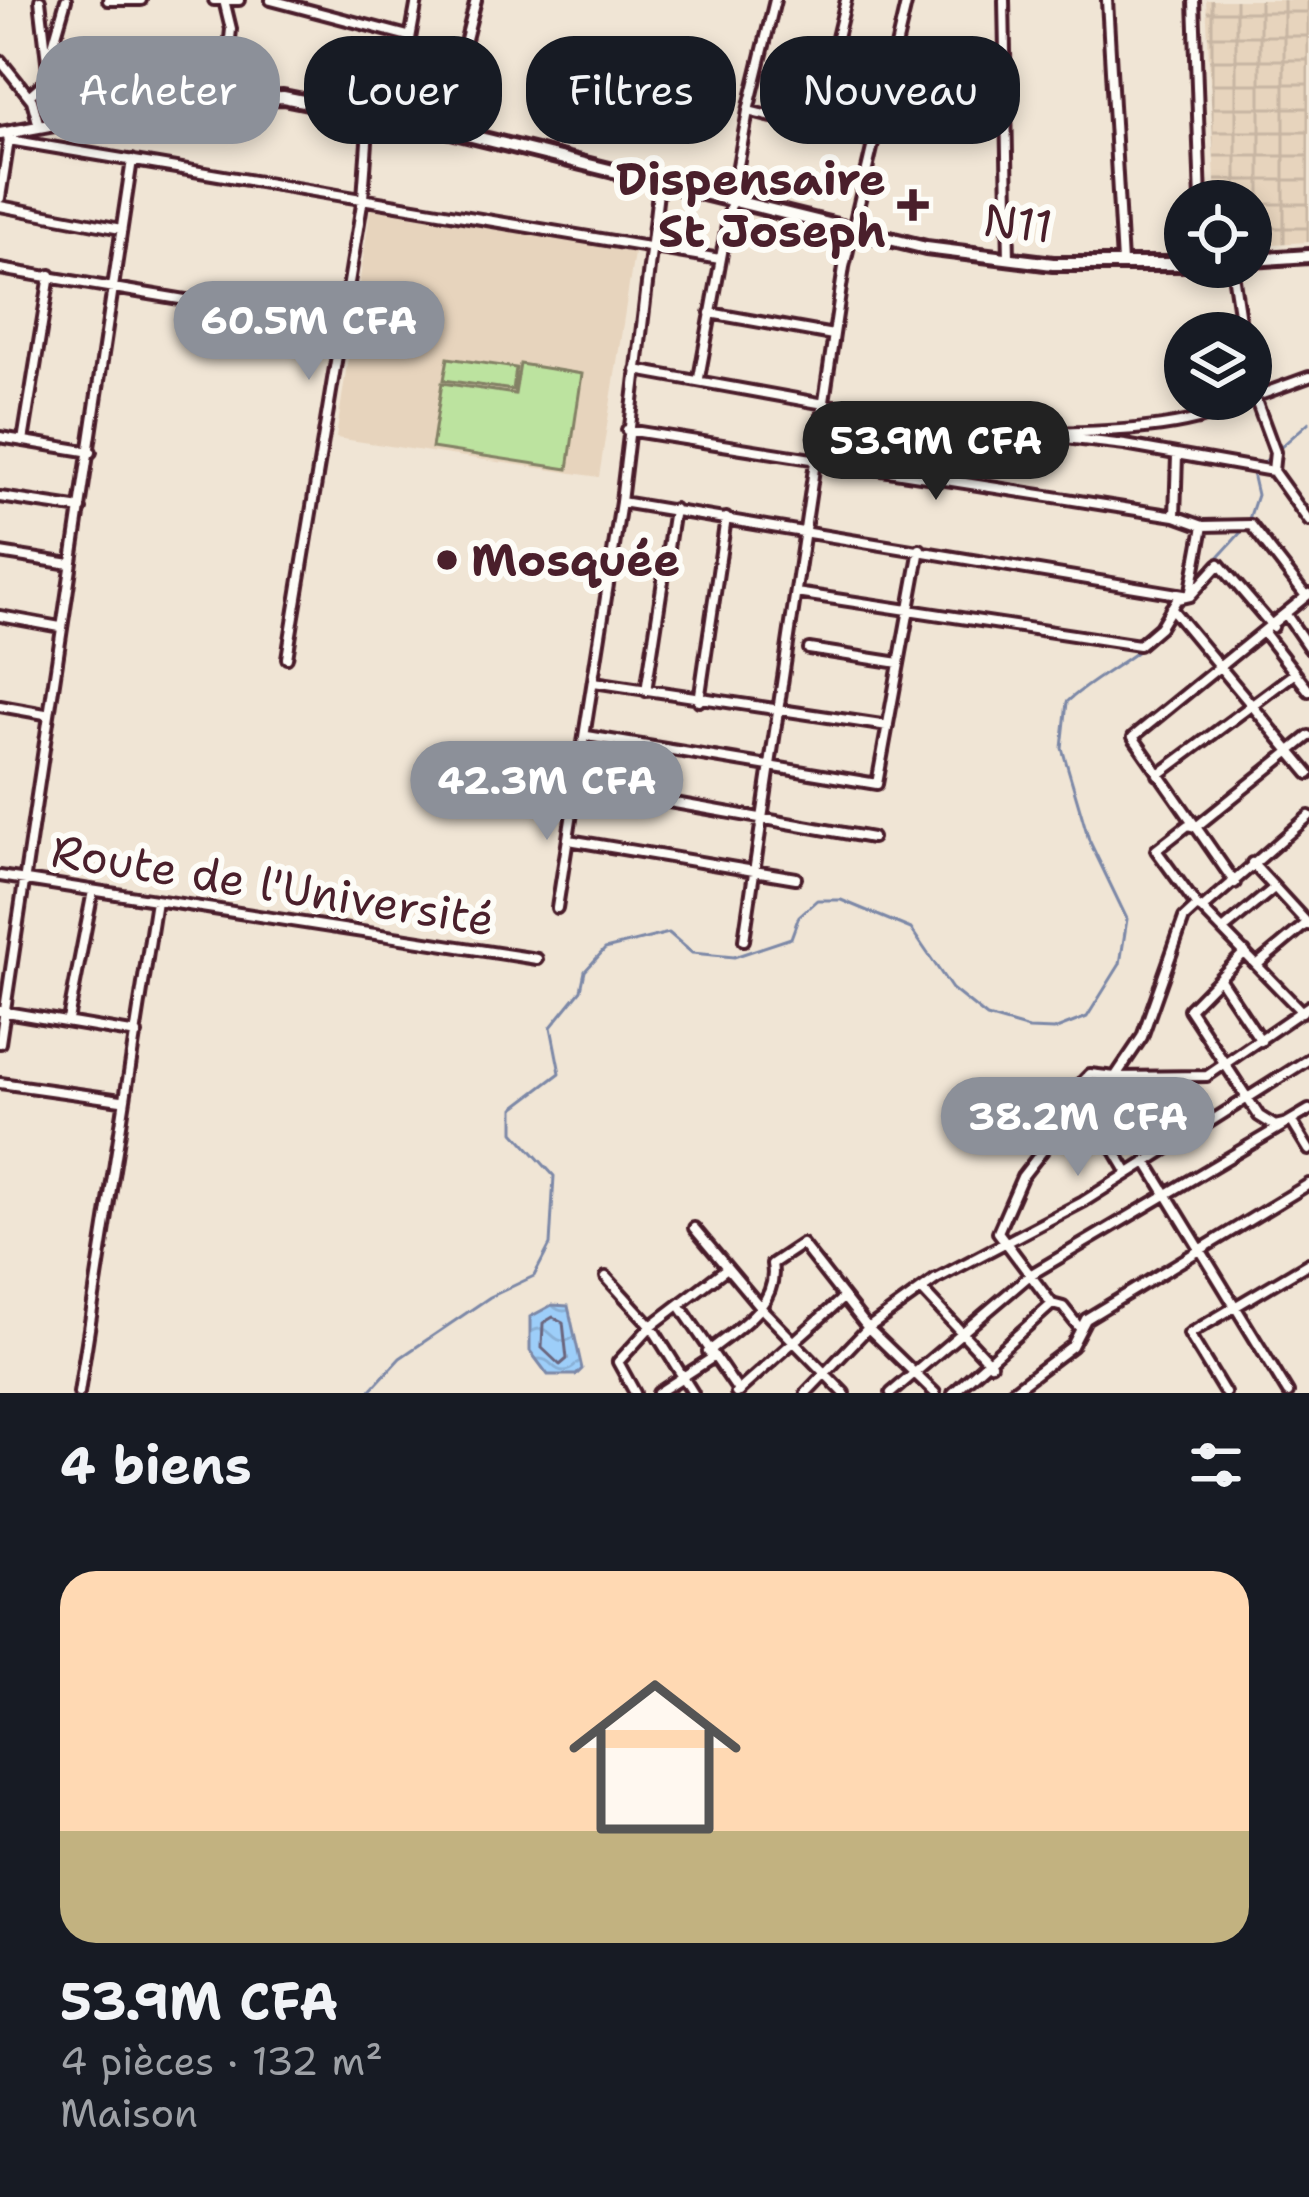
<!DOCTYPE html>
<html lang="fr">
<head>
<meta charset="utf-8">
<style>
	:root { --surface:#171b24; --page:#242831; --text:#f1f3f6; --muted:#9ea1a6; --line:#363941; --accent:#8c9099 }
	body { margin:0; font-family:"Shantell Sans",sans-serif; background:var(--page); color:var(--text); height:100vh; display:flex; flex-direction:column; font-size:45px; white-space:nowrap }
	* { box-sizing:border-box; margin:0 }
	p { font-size:39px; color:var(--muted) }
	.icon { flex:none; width:66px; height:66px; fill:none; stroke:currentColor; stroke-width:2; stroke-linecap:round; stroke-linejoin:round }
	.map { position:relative; height:1393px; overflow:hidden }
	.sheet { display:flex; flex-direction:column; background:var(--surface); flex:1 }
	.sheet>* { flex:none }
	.top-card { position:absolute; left:36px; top:36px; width:1239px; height:108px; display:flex; gap:24px }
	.tools { position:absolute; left:1164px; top:180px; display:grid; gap:24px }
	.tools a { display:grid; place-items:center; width:108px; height:108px; border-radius:50%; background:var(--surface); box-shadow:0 6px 18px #0003; font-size:60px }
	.price { position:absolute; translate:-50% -102px; padding:0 27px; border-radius:42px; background:var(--accent); color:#fff; font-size:39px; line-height:78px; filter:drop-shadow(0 3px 6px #0008) }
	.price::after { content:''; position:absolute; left:50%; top:72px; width:36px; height:27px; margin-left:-18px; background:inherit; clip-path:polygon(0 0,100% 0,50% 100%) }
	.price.current { background:#222; color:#fff }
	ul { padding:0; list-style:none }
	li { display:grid; align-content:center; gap:24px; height:636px; padding:0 60px }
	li+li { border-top:3px solid var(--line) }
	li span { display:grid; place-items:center; height:372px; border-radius:36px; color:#555 }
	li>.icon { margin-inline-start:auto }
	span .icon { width:216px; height:216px; fill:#fffc; stroke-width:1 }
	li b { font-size:51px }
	h2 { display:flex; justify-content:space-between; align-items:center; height:144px; padding:0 60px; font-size:51px }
	.tag { padding:0 42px; border-radius:48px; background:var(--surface); box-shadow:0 6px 18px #0003; font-size:42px; line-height:108px }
	.tag.current { background:var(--accent); color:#fff }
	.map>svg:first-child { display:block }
	.built { fill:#e7d4bd }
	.industrial { fill:url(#industrial-grid) }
	.pitch { fill:#bce39f; stroke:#838165; stroke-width:3 }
	.water { fill:url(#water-waves); stroke:#7c88a7; stroke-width:3 }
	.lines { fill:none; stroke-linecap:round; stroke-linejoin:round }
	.shore { stroke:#6b657d; stroke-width:3 }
	.stream { stroke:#7c88a7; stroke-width:3 }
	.minor-casing { stroke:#4a1f2b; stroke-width:16 }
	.primary-casing { stroke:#4a1f2b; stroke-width:20 }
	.minor { stroke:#fdfcf7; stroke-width:8 }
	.primary { stroke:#fdfcf7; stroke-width:10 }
	.poi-dot { fill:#4a1f2b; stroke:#fdfcf7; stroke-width:4.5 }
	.labels { text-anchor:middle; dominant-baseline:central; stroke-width:12; stroke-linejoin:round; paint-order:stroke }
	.poi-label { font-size:45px; font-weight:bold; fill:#4a1f2b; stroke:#fdfcf7; text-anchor:end }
	.street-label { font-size:45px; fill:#4a1f2b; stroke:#fdfcf7 }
</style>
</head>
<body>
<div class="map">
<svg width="1309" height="1393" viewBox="0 0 1309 1393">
	<defs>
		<pattern id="industrial-grid" width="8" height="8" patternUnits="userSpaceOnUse" patternTransform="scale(3)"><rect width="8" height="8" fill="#e7d4bd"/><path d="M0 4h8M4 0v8" fill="none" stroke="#c8b6a3"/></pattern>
		<pattern id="water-waves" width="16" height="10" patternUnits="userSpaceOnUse" patternTransform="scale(3)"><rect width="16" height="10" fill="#9dcef9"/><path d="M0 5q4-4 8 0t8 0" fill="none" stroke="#89b0d6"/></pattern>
	</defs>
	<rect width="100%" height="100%" fill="#f0e5d5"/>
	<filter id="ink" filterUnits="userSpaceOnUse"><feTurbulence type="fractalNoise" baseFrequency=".00833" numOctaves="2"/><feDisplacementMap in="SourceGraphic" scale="24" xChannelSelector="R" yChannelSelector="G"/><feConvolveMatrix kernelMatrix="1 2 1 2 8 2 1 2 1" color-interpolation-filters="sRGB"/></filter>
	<g filter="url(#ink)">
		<path class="built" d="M371 205 412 216 574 233 600 245 635 247 599 477 336 438Z"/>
		<path class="industrial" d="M1206 0H1309V242L1251 245V201H1216Z"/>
		<path class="pitch" d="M448 358 516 368 513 390 444 380Z
			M520 364 582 374 568 469 432 448 442 383 515 394Z"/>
		<path class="water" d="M552 1305 568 1306 582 1369 576 1375H548L530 1351V1317Z"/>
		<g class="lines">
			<path class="shore" d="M553 1317 563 1322 567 1359 560 1365 542 1348 543 1323Z"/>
			<path class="stream" d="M1248 522 1257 495 1252 473 1309 422
				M1193 585 1243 530
				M368 1393 400 1358 490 1297 534 1276 550 1245 554 1176 514 1132V1108L560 1073 551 1027 581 990 585 971 605 949 669 933 692 953 734 957 791 938 799 916 817 900H841L911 929 952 989 987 1017 1029 1029 1054 1030 1087 1017 1120 964 1127 919 1089 840 1062 748 1067 702C1097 674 1137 659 1164 627"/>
			<g class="minor-casing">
				<path id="minor" d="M108 0H141
					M214 0H239
					M224 0 231 29 224 99
					M271 0 408 36
					M417 0 408 50 418 67 464 45
					M1004 0 1009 259
					M1107 0 1122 263
					M1194 0 1201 201
					M50 56 66 0
					M0 60 32 100 39 126
					M29 96 49 78 40 0
					M748 111 873 142
					M443 129 476 0
					M815 129 846 0
					M6 133 9 140 720 259
					M0 198 9 140
					M0 206 121 229
					M1232 267 1242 333
					M0 269 341 326
					M710 313 833 335
					M636 370 913 420 1125 445 1273 471
					M699 378 748 111 775 0
					M1251 387 1275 452 1273 471 1309 521
					M1251 398 1309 377
					M627 430 1175 516 1203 526 1251 525 1306 596
					M1052 433C1115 431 1193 431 1249 399
					M0 437 91 452
					M23 441 50 275
					M0 497 81 509
					M621 502 1190 596 1203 526
					M1175 516 1177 456
					M0 553 70 564
					M796 593 1139 645 1160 627 1177 599 1190 596 1219 564 1273 627
					M1171 608 1309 774
					M0 616 60 627
					M1287 616 1309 648
					M1265 634 1309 691
					M809 649 899 663
					M287 658 363 198 369 114
					M594 682 888 726
					M646 691 674 509
					M699 701 726 518
					M0 706 45 714
					M587 736 877 784 920 549
					M1158 775 1295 673
					M579 786 872 838
					M569 840 796 878
					M1252 863 1309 925
					M0 876 537 959
					M1235 883 1196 827 1309 736
					M1197 906 1202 909 1309 816
					M557 908 621 502 659 184
					M1202 909 1302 1012
					M1223 930 1274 888
					M744 940 844 267 907 0
					M1245 952 1189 1009 1259 1116 1275 1126 1284 1124
					M1258 964 1307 923
					M1221 981 1261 1041
					M0 1011 137 1034
					M68 1020 93 891
					M0 1043 132 160
					M0 1083 121 1100
					M1292 1122 1309 1150
					M1146 1161 1288 1393
					M1128 1173 1106 1136 1115 1077 1207 1076 1309 1006
					M694 1228 761 1308 844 1393
					M606 1277 651 1326 693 1393
					M923 1291 991 1364
					M680 1306 739 1392
					M1078 1326 1063 1307 1052 1304 998 1232 1022 1177 1054 1136 1059 1106 1090 1074 1115 1077 1142 1037 1184 918 1197 906 1156 850 1188 825 1196 827 1133 737 1309 594
					M708 1352C736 1329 780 1305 772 1264L802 1244 868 1328 935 1393
					M79 1393 156 901
					M635 1393 618 1362 651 1326 727 1268
					M658 1393 712 1358
					M736 1393 843 1298
					M806 1393 868 1328 936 1279 1083 1202 1309 1059
					M891 1393 1030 1275 1309 1110
					M953 1393 1052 1304
					M1010 1393 1072 1346 1086 1319 1309 1184
					M1225 1393 1189 1334 1309 1263"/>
			</g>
			<g class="primary-casing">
				<path id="primary" d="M0 134 171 103 283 97 443 129 926 248 1053 264H1185
					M1251 260 1309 256"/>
			</g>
			<use href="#minor" class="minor"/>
			<use href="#primary" class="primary"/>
		</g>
	</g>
	<g class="poi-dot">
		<path d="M907 187h12v12h12v12h-12v12h-12v-12h-12v-12h12z"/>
		<circle cx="447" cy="560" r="12"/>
	</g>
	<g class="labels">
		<g class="poi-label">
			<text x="886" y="179">Dispensaire<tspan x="886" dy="52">St Joseph</tspan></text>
			<text x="471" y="560" text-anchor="start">Mosquée</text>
		</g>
		<g class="street-label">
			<text transform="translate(1018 223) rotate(6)">N11</text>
			<text transform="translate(273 885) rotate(9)">Route de l'Université</text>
		</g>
	</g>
</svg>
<div class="tools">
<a><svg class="icon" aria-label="locate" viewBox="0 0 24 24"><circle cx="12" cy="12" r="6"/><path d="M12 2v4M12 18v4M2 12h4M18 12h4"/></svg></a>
<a><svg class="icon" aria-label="layers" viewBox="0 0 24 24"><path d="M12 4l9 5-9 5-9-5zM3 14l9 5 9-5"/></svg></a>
</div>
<b class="price" style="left:309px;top:383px">60.5M CFA</b>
<b class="price current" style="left:936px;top:503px">53.9M CFA</b>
<b class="price" style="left:547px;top:843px">42.3M CFA</b>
<b class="price" style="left:1078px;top:1179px">38.2M CFA</b>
<div class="top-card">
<a class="tag current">Acheter</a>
<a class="tag">Louer</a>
<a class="tag">Filtres</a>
<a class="tag">Nouveau</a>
</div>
</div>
<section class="sheet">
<h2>4 biens<svg class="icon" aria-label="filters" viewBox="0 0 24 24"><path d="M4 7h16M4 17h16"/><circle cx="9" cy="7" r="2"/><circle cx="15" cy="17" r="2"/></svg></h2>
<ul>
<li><span style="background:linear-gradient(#ffd9b3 70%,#c2b280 0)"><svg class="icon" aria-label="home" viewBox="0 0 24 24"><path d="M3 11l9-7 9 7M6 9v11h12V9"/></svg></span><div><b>53.9M CFA</b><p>4 pièces · 132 m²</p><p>Maison</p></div></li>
</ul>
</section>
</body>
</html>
